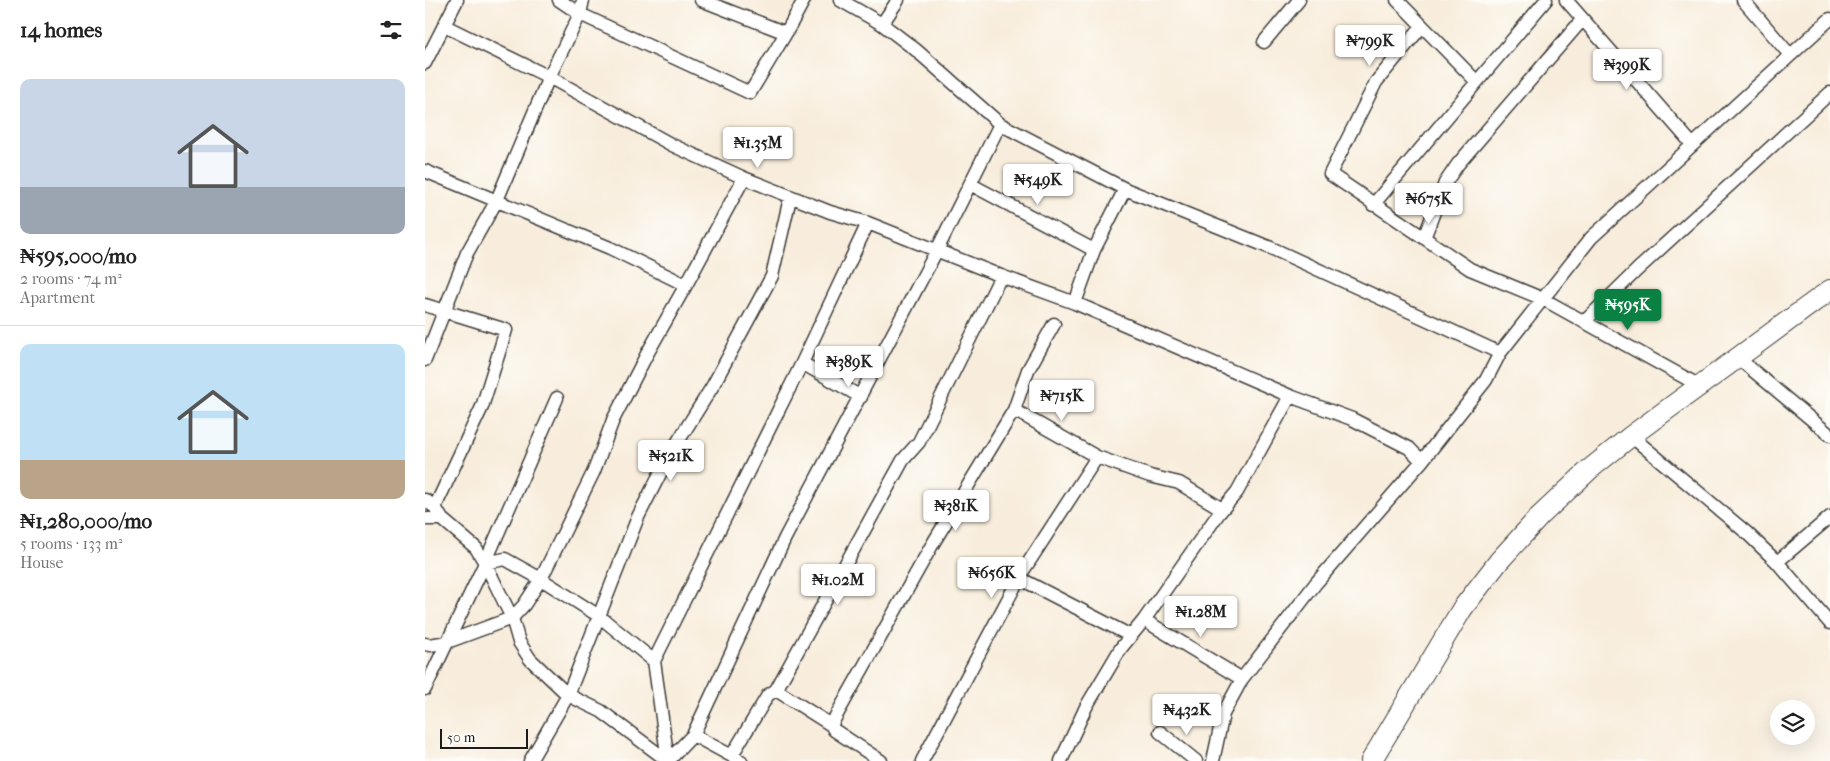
<!DOCTYPE html>
<html lang="en">
<head>
<meta charset="utf-8">
<style>
	:root { --surface:#fff; --page:#f2f2f2; --text:#222; --muted:#767676; --line:#e0e0e0; --accent:#0b8043 }
	body { margin:0; font-family:"IM FELL French Canon",serif; background:var(--page); color:var(--text); height:100vh; display:flex; flex-direction:column; font-size:19px; white-space:nowrap }
	* { box-sizing:border-box; margin:0 }
	p { font-size:16px; color:var(--muted) }
	.icon { flex:none; width:28px; height:28px; fill:none; stroke:currentColor; stroke-width:2; stroke-linecap:round; stroke-linejoin:round }
	.map { position:relative; flex:1; overflow:hidden }
	.details { display:flex; flex-direction:column; background:var(--surface); width:425px }
	.details>* { flex:none }
	.buttons { position:absolute; left:1345px; top:700px; display:grid; gap:10px }
	.buttons a { display:grid; place-items:center; width:45px; height:45px; border-radius:50%; background:var(--surface); box-shadow:0 5px 20px #0002; font-size:25px }
	.scale { position:absolute; left:15px; bottom:12px; width:88px; box-sizing:border-box; padding-left:5px; border:2px solid #1c1c1c; border-top:0; font-size:14px; line-height:18px; white-space:nowrap; color:#1c1c1c; -webkit-text-stroke:4px #fdfcf7; paint-order:stroke }
	.price { position:absolute; translate:-50% -42px; padding:0 11px; border-radius:5px; background:#fff; color:#222; font-size:16px; line-height:32px; filter:drop-shadow(0 1px 2px #0008) }
	.price::after { content:''; position:absolute; left:50%; top:30px; width:15px; height:11px; margin-left:-8px; background:inherit; clip-path:polygon(0 0,100% 0,50% 100%) }
	.price.current { background:var(--accent); color:#fff }
	ul { padding:0; list-style:none }
	li { display:grid; align-content:center; gap:10px; height:265px; padding:0 20px }
	li+li { border-top:1px solid var(--line) }
	li span { display:grid; place-items:center; height:155px; border-radius:10px; color:#555 }
	li>.icon { margin-inline-start:auto }
	span .icon { width:90px; height:90px; fill:#fffc; stroke-width:1 }
	li b { font-size:21px }
	h2 { display:flex; justify-content:space-between; align-items:center; height:60px; padding:0 20px; font-size:21px }
	main { display:flex; flex:1; min-height:0 }
	.map>svg:first-child { display:block }
	.lines { fill:none; stroke-linecap:round; stroke-linejoin:round }
	.street-casing { stroke:#3d3b39; stroke-width:15 }
	.primary-casing { stroke:#3d3b39; stroke-width:22 }
	.street { stroke:#fff; stroke-width:12 }
	.primary { stroke:#fff; stroke-width:20 }
</style>
</head>
<body>
<main>
<section class="details">
<h2>14 homes<svg class="icon" aria-label="filters" viewBox="0 0 24 24"><path d="M4 7h16M4 17h16"/><circle cx="9" cy="7" r="2"/><circle cx="15" cy="17" r="2"/></svg></h2>
<ul>
<li><span style="background:linear-gradient(#c9d6e8 70%,#9aa5b1 0)"><svg class="icon" aria-label="home" viewBox="0 0 24 24"><path d="M3 11l9-7 9 7M6 9v11h12V9"/></svg></span><div><b>₦595,000/mo</b><p>2 rooms · 74 m²</p><p>Apartment</p></div></li>
<li><span style="background:linear-gradient(#bfe0f5 75%,#b9a48a 0)"><svg class="icon" aria-label="home" viewBox="0 0 24 24"><path d="M3 11l9-7 9 7M6 9v11h12V9"/></svg></span><div><b>₦1,280,000/mo</b><p>5 rooms · 133 m²</p><p>House</p></div></li>
</ul>
</section>
<div class="map">
<svg width="1405" height="761" viewBox="0 0 1405 761">
	<rect width="100%" height="100%" fill="#fdfcf7"/>
	<filter id="ink" filterUnits="userSpaceOnUse"><feTurbulence type="fractalNoise" baseFrequency=".02" numOctaves="2"/><feDisplacementMap in="SourceGraphic" scale="10" xChannelSelector="R" yChannelSelector="G"/><feConvolveMatrix kernelMatrix="1 2 1 2 8 2 1 2 1" color-interpolation-filters="sRGB"/></filter>
	<filter id="wash" filterUnits="userSpaceOnUse"><feTurbulence type="fractalNoise" baseFrequency=".0096" numOctaves="4" result="noise"/><feDisplacementMap in="SourceGraphic" scale="20" xChannelSelector="R" yChannelSelector="G"/><feGaussianBlur stdDeviation="1.12" result="paint"/><feColorMatrix in="noise" values="0 0 0 0 0 0 0 0 0 0 0 0 0 0 0 0 0 1.4 0 .05"/><feComposite in="paint" operator="in"/></filter>
	<g filter="url(#wash)">
		<rect width="100%" height="100%" fill="#f8eddc"/>
	</g>
	<g filter="url(#ink)">
		<g class="lines">
			<g class="street-casing">
				<path id="street" d="M134 0 155 14 325 93 361 33 379 0
					M276 0 361 33
					M415 0 457 24 491 50 575 124 700 189 846 248 1075 353
					M972 0 1052 82
					M1141 0 1267 144
					M1318 0 1365 55
					M457 24 473 0
					M20 26 124 77 247 145 319 178 405 212 443 223 576 276 650 303 865 396 927 419 984 448 997 461
					M997 26 951 82 905 174 1045 269 1118 299 1275 386
					M839 42 874 0
					M0 63 32 0
					M0 171 185 248 261 285
					M545 184 669 250
					M948 205 1121 0
					M999 238 1020 183 1033 164 1157 20
					M650 303 669 250 700 189
					M0 305 81 330 57 407 10 507
					M1159 322 1212 270 1405 93
					M1313 358 1405 435
					M0 360 42 253 72 200 124 77 155 14 158 0
					M377 363 436 397
					M589 410 672 457 725 476 754 483 797 509
					M1206 436 1322 533 1352 562 1405 623
					M0 500 10 507 17 519 51 548 60 563 87 618 94 642 105 659 143 695 176 711 243 761
					M0 519H17
					M1352 562 1405 517
					M60 563 80 559 116 579 174 616 229 661
					M594 578 706 636
					M719 620 817 679
					M0 644 5 645 22 642 87 618 99 605 116 579 169 471 188 420 222 354 261 285 319 178
					M0 689 60 563 132 398
					M351 690 406 725 409 730 456 761
					M406 725 507 545 589 410 603 370 629 324
					M735 732 771 761
					M268 735 316 761
					M307 755 343 695 351 690 478 460 494 442 576 276
					M105 761 143 695 213 517 244 456 287 387 347 276 365 198
					M243 761 268 735 360 538 512 250 575 124
					M243 761 229 661 377 363 443 223
					M497 761 598 571 672 457
					M636 761 661 707 696 648 719 620 794 513 812 492 865 396
					M788 761 798 714 817 679 891 583 997 461 1061 380 1075 353 1166 238 1405 19"/>
			</g>
			<g class="primary-casing">
				<path id="primary" d="M946 761 1037 609 1074 561 1115 516 1165 469 1206 436 1405 290"/>
			</g>
			<use href="#street" class="street"/>
			<use href="#primary" class="primary"/>
		</g>
	</g>
</svg>
<div class="buttons">
<a><svg class="icon" aria-label="layers" viewBox="0 0 24 24"><path d="M12 4l9 5-9 5-9-5zM3 14l9 5 9-5"/></svg></a>
</div>
<div class="scale">50 m</div>
<b class="price" style="left:945px;top:67px">₦799K</b>
<b class="price" style="left:1202px;top:91px">₦399K</b>
<b class="price" style="left:333px;top:169px">₦1.35M</b>
<b class="price" style="left:613px;top:206px">₦549K</b>
<b class="price" style="left:1004px;top:225px">₦675K</b>
<b class="price current" style="left:1203px;top:331px">₦595K</b>
<b class="price" style="left:424px;top:388px">₦389K</b>
<b class="price" style="left:637px;top:422px">₦715K</b>
<b class="price" style="left:246px;top:482px">₦521K</b>
<b class="price" style="left:531px;top:532px">₦381K</b>
<b class="price" style="left:567px;top:599px">₦656K</b>
<b class="price" style="left:413px;top:606px">₦1.02M</b>
<b class="price" style="left:776px;top:638px">₦1.28M</b>
<b class="price" style="left:762px;top:736px">₦432K</b>
</div>
</main>
</body>
</html>
